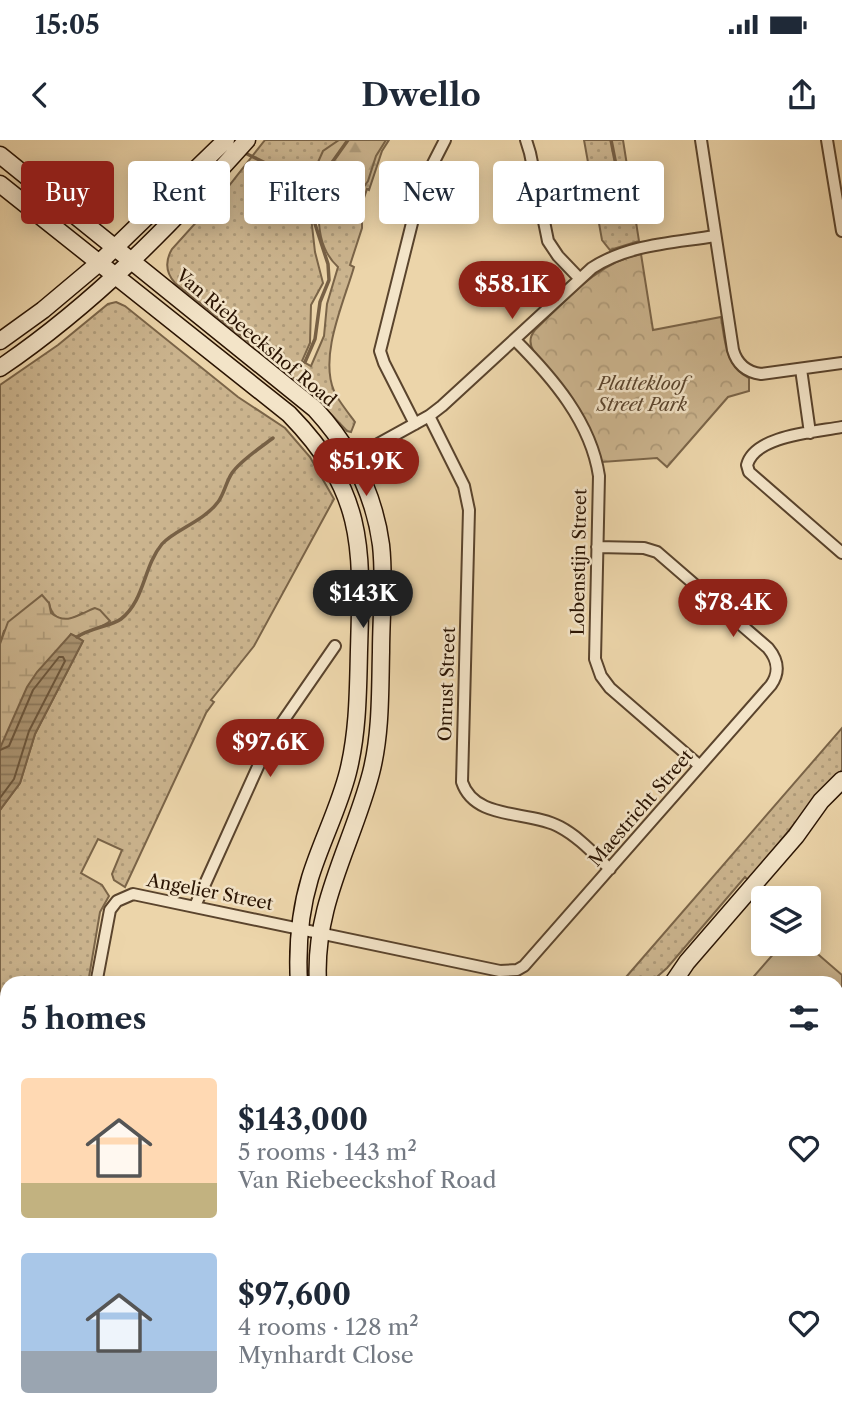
<!DOCTYPE html>
<html lang="en">
<head>
<meta charset="utf-8">
<style>
	:root { --surface:#fff; --page:#f6f6f7; --text:#1f2937; --muted:#747a83; --accent:#8f2418 }
	body { margin:0; font-family:"Libre Caslon Text",serif; background:var(--page); color:var(--text); height:100vh; display:flex; flex-direction:column; font-size:26px; white-space:nowrap }
	* { box-sizing:border-box; margin:0 }
	p { font-size:23px; color:var(--muted) }
	.icon { flex:none; width:38px; height:38px; fill:none; stroke:currentColor; stroke-width:2; stroke-linecap:round; stroke-linejoin:round }
	.map { position:relative; flex:1; overflow:hidden }
	.side { position:absolute; left:0px; top:836px; width:844px; height:450px; display:flex; flex-direction:column; background:var(--surface); border-radius:21px 21px 0 0; box-shadow:0 4px 18px #0003 }
	.side>* { flex:none }
	.top-card { position:absolute; left:21px; top:21px; width:802px; height:63px; display:flex; gap:14px }
	.tools { position:absolute; left:751px; top:746px; display:grid; gap:14px }
	.tools a { display:grid; place-items:center; width:70px; height:70px; border-radius:7px; background:var(--surface); box-shadow:0 4px 18px #0003; font-size:35px }
	.price { position:absolute; translate:-50% -60px; padding:0 16px; border-radius:24px; background:var(--accent); color:#fff; font-size:23px; line-height:46px; filter:drop-shadow(0 2px 4px #0008) }
	.price::after { content:''; position:absolute; left:50%; top:42px; width:21px; height:16px; margin-left:-10px; background:inherit; clip-path:polygon(0 0,100% 0,50% 100%) }
	.price.selected { background:#222; color:#fff }
	ul { padding:0; list-style:none }
	li { display:flex; align-items:center; gap:21px; height:175px; padding:0 21px }
	li span { display:grid; place-items:center; flex:none; width:196px; height:140px; border-radius:7px; color:#555 }
	li>.icon { margin-inline-start:auto }
	span .icon { width:84px; height:84px; fill:#fffc; stroke-width:1 }
	li b { font-size:30px }
	h2 { display:flex; justify-content:space-between; align-items:center; height:84px; padding:0 21px; font-size:30px }
	.pill { padding:0 24px; border-radius:7px; background:var(--surface); box-shadow:0 4px 18px #0003; font-size:24px; line-height:63px }
	.pill.selected { background:var(--accent); color:#fff }
	.status { display:flex; justify-content:space-between; align-items:center; height:49px; padding:0 35px; background:var(--surface); direction:ltr }
	.status svg { height:19px; fill:currentColor }
	header { display:flex; justify-content:space-between; align-items:center; height:91px; padding:0 21px; background:var(--surface); font-size:32px; font-weight:800 }
	.map>svg:first-child { display:block }
	.grass { fill:url(#grass-dots); stroke:#7a6448; stroke-width:2; fill-rule:evenodd }
	.forest { fill:url(#forest-firs); stroke:#7a6448; stroke-width:2 }
	.wetland { fill:url(#wetland-marsh); stroke:#7a6448; stroke-width:2 }
	.park { fill:url(#park-crowns); stroke:#7a6448; stroke-width:2 }
	.pitch { fill:#cbb48e; stroke:#7a6448; stroke-width:2 }
	.water { fill:url(#water-rules); stroke:#776045; stroke-width:2 }
	.lines { fill:none; stroke-linecap:round; stroke-linejoin:round }
	.shore { stroke:#6a543a; stroke-width:2 }
	.stream { stroke:#776045; stroke-width:3.5 }
	.street-casing { stroke:#5a442d; stroke-width:14 }
	.secondary-casing { stroke:#2a1403; stroke-width:19 }
	.street { stroke:#f3e4c8; stroke-width:10 }
	.secondary { stroke:#f3e4c8; stroke-width:16 }
	.labels { text-anchor:middle; dominant-baseline:central; stroke-width:5; stroke-linejoin:round; paint-order:stroke }
	.street-label { font-size:18px; fill:#2a1403; stroke:#f3e4c8 }
	.park-label { font-size:18px; font-style:italic; fill:#5a442d; stroke:#f3e4c8 }
</style>
</head>
<body>
<div class="status"><b>15:05</b><svg viewBox="0 0 49 12"><path d="M0 12V9h3v3zM5 12V6h3v6zM10 12V3h3v9zM15 12V0h3v12zM26 1h20v11H26zM47 4h2v5h-2z"/></svg></div>
<header><svg class="icon" aria-label="back" viewBox="0 0 24 24"><path d="M15 5l-7 7 7 7"/></svg>Dwello<svg class="icon" aria-label="share" viewBox="0 0 24 24"><path d="M12 15V3M7 8l5-5 5 5M5 13v7h14v-7"/></svg></header>
<div class="map">
<svg width="842" height="1285" viewBox="0 0 842 1285">
	<defs>
		<pattern id="grass-dots" width="8" height="8" patternUnits="userSpaceOnUse" patternTransform="scale(1.75)"><rect width="8" height="8" fill="#cbb48e"/><path d="M2 2h.1M6 6h.1" fill="none" stroke="#ae9a79" stroke-width="1.8" stroke-linecap="round"/></pattern>
		<pattern id="forest-firs" width="22" height="20" patternUnits="userSpaceOnUse" patternTransform="scale(1.75)"><rect width="22" height="20" fill="#cbb48e"/><path d="M5 1l3.5 6h-7zM16 11l3.5 6h-7z" fill="#ae9a79"/></pattern>
		<pattern id="wetland-marsh" width="20" height="14" patternUnits="userSpaceOnUse" patternTransform="scale(1.75)"><rect width="20" height="14" fill="#cbb48e"/><path d="M1 5h8M5 5V1M11 12h8M15 12V8" fill="none" stroke="#ae9a79"/></pattern>
		<pattern id="park-crowns" width="20" height="18" patternUnits="userSpaceOnUse" patternTransform="scale(1.75)"><rect width="20" height="18" fill="#cbb48e"/><path d="M2 6a3 3 0 1 1 6 0M12 15a3 3 0 1 1 6 0" fill="none" stroke="#ae9a79"/></pattern>
		<pattern id="water-rules" width="6" height="5" patternUnits="userSpaceOnUse" patternTransform="scale(1.75)"><rect width="6" height="5" fill="#aa9371"/><path d="M0 2.5h6" fill="none" stroke="#8b775b"/></pattern>
	</defs>
	<rect width="100%" height="100%" fill="#ecd5aa"/>
	<filter id="stains"><feTurbulence type="fractalNoise" baseFrequency=".00286" numOctaves="4"/><feColorMatrix values="0 0 0 0 .2 0 0 0 0 .09 0 0 0 0 .02 0 0 0 .5 -.17"/></filter>
	<radialGradient id="worn" r=".72"><stop offset=".6" stop-color="#630" stop-opacity="0"/><stop offset="1" stop-color="#630" stop-opacity=".3"/></radialGradient>
	<path class="grass" d="M265 0H389L382 11 369 50 367 49 362 64V88L350 125 354 127C344 162 319 215 334 251 337 259 350 275 355 282L351 292 347 291 305 247 175 143C166 133 165 121 172 109L228 47ZM313 45 317 47C319 75 315 106 338 127L327 164 324 196 311 226 302 221 310 203 311 165 323 143 315 112 310 68 305 51Z
		M584 0H623L639 101 610 110 602 100Z
		M116 162 125 166 238 257 285 288 310 317 334 359 254 506 211 560 214 562 206 573 125 747 114 740 112 734 122 710 98 699 81 733 102 745 109 756 100 772 88 843 7 844V1048L0 1043V670L20 643 35 594 83 501 77 497 88 490 107 485 82 473C67 484 52 481 49 463L4 491 0 504V245L58 205 108 164Z
		M842 588V630C808 663 780 704 748 740L745 737 667 828 650 843 620 844Z
		M7 1198V1279H76L74 1285H50L47 1283 44 1285H0V1204Z"/>
	<path class="forest" d="M339 0H386L376 16 368 41 350 66 337 76 327 77 322 68 328 60 322 46 312 45 310 40 323 11Z"/>
	<path class="wetland" d="M42 455 49 463 51 473C67 486 79 474 95 468L100 470 110 481C104 487 86 491 77 497L71 494 0 608V504L8 482Z
		M0 1043 7 1048V1198L0 1204Z"/>
	<path class="park" d="M641 114 653 190 721 177C725 201 725 226 749 238V251L728 257 667 327 657 318 602 322C586 278 566 246 534 212 529 204 529 197 535 190 566 161 597 122 641 114Z
		M842 1041V1285H686L680 1279H836V1042Z
		M423 1279H522V1285H430Z"/>
	<path class="pitch" d="M783 803H805L842 835V988L837 994 836 844 748 843Z"/>
	<path class="water" d="M71 494 83 501 35 594 20 643 0 670V608L27 547 37 532Z"/>
	<g class="lines">
		<path class="shore" d="M0 610 9 606 33 550 59 517H63L65 521 29 591 14 639 0 658"/>
		<path class="stream" d="M611 0 616 25
			M241 11 296 38 311 52
			M305 222 315 199 320 162 329 140 328 124 315 84 311 52 348 0
			M77 497C90 488 112 486 121 479 145 460 143 427 162 404 174 390 203 382 218 362 224 354 226 342 232 333 241 320 260 308 273 298
			M0 1232 3 1234
			M67 1279 73 1284"/>
		<g class="street-casing">
			<path id="street" d="M526 0 530 13 548 101 558 116 580 139
				M701 0 733 210C737 224 746 232 761 234L842 223
				M827 0 842 91
				M515 200C552 237 591 282 599 336L595 519 601 536 610 548 700 626
				M801 229 810 293
				M429 276 464 346 469 370 462 642C475 681 529 670 560 687 579 697 595 715 610 729
				M415 284 384 223 380 211 421 47 445 0
				M842 287C816 292 755 295 747 325L749 332 842 413
				M333 329 429 276 442 266 592 128C629 104 673 103 715 96
				M195 766 270 600 335 506
				M96 844 110 770 117 761 133 754 500 831 517 830 524 826 771 545C780 532 778 520 768 508L657 412 644 408 597 407
				M836 1035 842 1034
				M172 1279 174 1285
				M671 1279 677 1285
				M82 1285 85 1279
				M322 1285 327 1279
				M542 1285V1279"/>
		</g>
		<g class="secondary-casing">
			<path id="secondary" d="M0 15 315 269C350 307 374 353 381 405 385 440 381 477 381 512 380 552 381 594 371 633 352 706 313 765 318 844
				M0 44 289 274C366 353 362 408 359 510 358 551 358 592 348 632 339 668 321 702 310 738 300 771 297 809 299 844
				M0 201 43 170 99 123 226 0
				M0 228C94 164 172 84 247 0
				M672 844 687 822 796 696 821 661 842 640
				M250 1285 255 1279
				M282 1285 287 1279"/>
		</g>
		<use href="#street" class="street"/>
		<use href="#secondary" class="secondary"/>
	</g>
	<g class="labels">
		<g class="street-label">
			<text transform="translate(256 198) rotate(40)">Van Riebeeckshof Road</text>
			<text transform="translate(579 422) rotate(-89)">Lobenstijn Street</text>
			<text transform="translate(447 544) rotate(-88)">Onrust Street</text>
			<text transform="translate(641 668) rotate(-49)">Maestricht Street</text>
			<text transform="translate(210 752) rotate(11)">Angelier Street</text>
		</g>
		<g class="park-label">
			<text x="642" y="244">Plattekloof<tspan x="642" dy="21">Street Park</tspan></text>
		</g>
	</g>
	<rect width="100%" height="100%" filter="url(#stains)"/>
	<rect width="100%" height="100%" fill="url(#worn)"/>
</svg>
<div class="tools">
<a><svg class="icon" aria-label="layers" viewBox="0 0 24 24"><path d="M12 4l9 5-9 5-9-5zM3 14l9 5 9-5"/></svg></a>
</div>
<b class="price" style="left:512px;top:181px">$58.1K</b>
<b class="price" style="left:366px;top:358px">$51.9K</b>
<b class="price selected" style="left:363px;top:490px">$143K</b>
<b class="price" style="left:733px;top:499px">$78.4K</b>
<b class="price" style="left:270px;top:639px">$97.6K</b>
<div class="top-card">
<a class="pill selected">Buy</a>
<a class="pill">Rent</a>
<a class="pill">Filters</a>
<a class="pill">New</a>
<a class="pill">Apartment</a>
</div>
<section class="side">
<h2>5 homes<svg class="icon" aria-label="filters" viewBox="0 0 24 24"><path d="M4 7h16M4 17h16"/><circle cx="9" cy="7" r="2"/><circle cx="15" cy="17" r="2"/></svg></h2>
<ul>
<li><span style="background:linear-gradient(#ffd9b3 75%,#c2b280 0)"><svg class="icon" aria-label="home" viewBox="0 0 24 24"><path d="M3 11l9-7 9 7M6 9v11h12V9"/></svg></span><div><b>$143,000</b><p>5 rooms · 143 m²</p><p>Van Riebeeckshof Road</p></div><svg class="icon" aria-label="heart" viewBox="0 0 24 24"><path d="M12 20l-8-8c-3-5 5-10 8-4 3-6 11-1 8 4z"/></svg></li>
<li><span style="background:linear-gradient(#a9c7e8 70%,#9aa5b1 0)"><svg class="icon" aria-label="home" viewBox="0 0 24 24"><path d="M3 11l9-7 9 7M6 9v11h12V9"/></svg></span><div><b>$97,600</b><p>4 rooms · 128 m²</p><p>Mynhardt Close</p></div><svg class="icon" aria-label="heart" viewBox="0 0 24 24"><path d="M12 20l-8-8c-3-5 5-10 8-4 3-6 11-1 8 4z"/></svg></li>
</ul>
</section>
</div>
</body>
</html>
